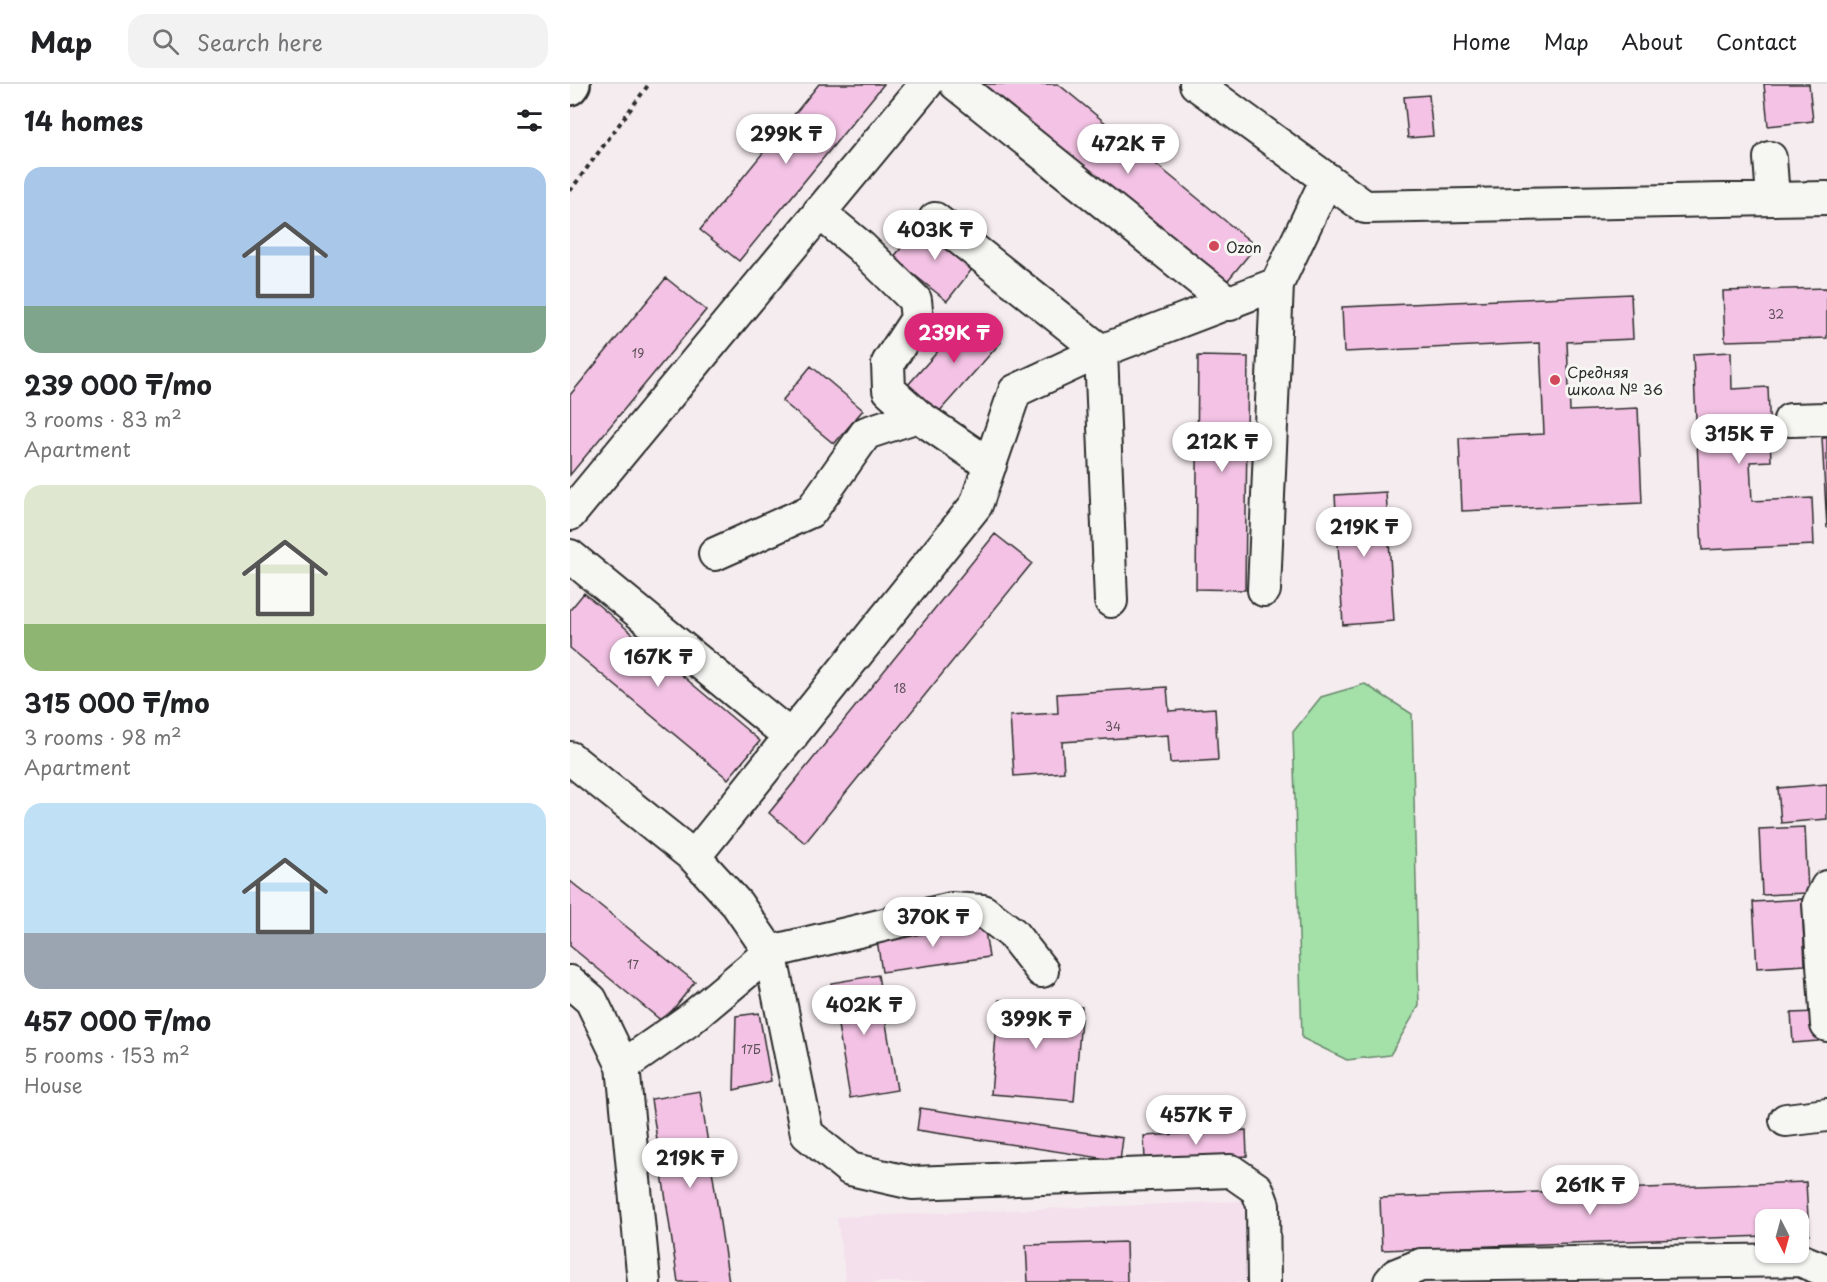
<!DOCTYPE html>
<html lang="en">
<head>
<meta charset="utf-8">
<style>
	:root { --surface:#fff; --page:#f2f2f2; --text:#202124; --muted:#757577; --line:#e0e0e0; --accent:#db2777 }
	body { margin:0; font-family:"Playpen Sans",sans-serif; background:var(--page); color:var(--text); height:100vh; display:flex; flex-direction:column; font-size:22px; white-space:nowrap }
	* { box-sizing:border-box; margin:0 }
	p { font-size:20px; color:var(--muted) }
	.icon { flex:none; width:33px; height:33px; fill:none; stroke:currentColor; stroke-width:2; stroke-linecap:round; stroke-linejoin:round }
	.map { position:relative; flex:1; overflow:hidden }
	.side { display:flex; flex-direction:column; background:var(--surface); width:570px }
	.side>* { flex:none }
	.needle { width:39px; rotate:174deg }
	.fabs { position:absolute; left:1185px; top:1125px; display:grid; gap:12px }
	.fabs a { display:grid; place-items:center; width:54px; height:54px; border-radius:12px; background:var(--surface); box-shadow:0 2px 4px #0004; font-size:30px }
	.price { position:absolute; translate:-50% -51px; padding:0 14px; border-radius:21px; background:#fff; color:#222; font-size:20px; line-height:39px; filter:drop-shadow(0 2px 3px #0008) }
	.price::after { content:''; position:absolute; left:50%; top:36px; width:18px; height:14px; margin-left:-9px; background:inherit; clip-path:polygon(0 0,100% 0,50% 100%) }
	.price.on { background:var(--accent); color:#fff }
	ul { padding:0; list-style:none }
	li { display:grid; align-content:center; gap:12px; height:318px; padding:0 24px }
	li span { display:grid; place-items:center; height:186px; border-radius:18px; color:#555 }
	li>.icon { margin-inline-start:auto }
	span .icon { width:108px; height:108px; fill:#fffc; stroke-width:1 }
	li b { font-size:26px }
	h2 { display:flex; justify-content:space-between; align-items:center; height:72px; padding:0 24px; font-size:26px }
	header { display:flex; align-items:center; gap:36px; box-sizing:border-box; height:84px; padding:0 30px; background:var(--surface); border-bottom:2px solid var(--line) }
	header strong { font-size:28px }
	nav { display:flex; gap:33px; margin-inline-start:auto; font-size:21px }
	.search { width:420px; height:54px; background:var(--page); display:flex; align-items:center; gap:15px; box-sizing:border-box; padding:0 21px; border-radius:18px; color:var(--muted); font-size:22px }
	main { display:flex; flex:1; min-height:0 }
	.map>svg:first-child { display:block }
	.built { fill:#f4dfec }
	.green { fill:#a3e1a9; stroke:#67866a; stroke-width:1.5 }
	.building { fill:#f3c2e4; stroke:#2b2b2b; stroke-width:1.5 }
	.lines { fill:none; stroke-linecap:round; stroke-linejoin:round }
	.minor-casing { stroke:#2b2b2b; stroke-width:36 }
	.major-casing { stroke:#2b2b2b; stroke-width:38 }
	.path { stroke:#2b2b2b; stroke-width:4; stroke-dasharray:4.5 4.5; stroke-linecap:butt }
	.minor { stroke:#f6f6f2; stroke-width:32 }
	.major { stroke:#f6f6f2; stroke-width:33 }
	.poi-dot { fill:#d1495b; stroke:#f6f6f2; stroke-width:2 }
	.labels { text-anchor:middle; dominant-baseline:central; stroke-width:6; stroke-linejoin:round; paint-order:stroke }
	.number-label { font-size:12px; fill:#5d5159 }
	.poi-label { font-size:15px; fill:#2b2b2b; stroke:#f6f6f2; text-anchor:start }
</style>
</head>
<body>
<header>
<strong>Map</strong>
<div class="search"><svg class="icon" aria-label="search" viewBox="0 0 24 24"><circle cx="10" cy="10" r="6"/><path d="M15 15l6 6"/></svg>Search here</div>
<nav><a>Home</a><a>Map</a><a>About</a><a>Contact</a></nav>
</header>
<main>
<section class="side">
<h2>14 homes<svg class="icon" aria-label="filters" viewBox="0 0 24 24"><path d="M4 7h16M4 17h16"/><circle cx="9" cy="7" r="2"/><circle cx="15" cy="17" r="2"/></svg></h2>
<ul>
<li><span style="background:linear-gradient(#a9c7e8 75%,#7fa58c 0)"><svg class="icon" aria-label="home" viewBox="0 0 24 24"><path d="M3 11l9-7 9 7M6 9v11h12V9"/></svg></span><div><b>239 000 ₸/mo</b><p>3 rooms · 83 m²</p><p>Apartment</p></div></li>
<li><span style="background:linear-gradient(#dfe7d0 75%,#8fb573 0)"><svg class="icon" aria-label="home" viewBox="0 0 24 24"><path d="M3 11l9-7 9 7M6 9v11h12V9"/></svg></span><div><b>315 000 ₸/mo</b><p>3 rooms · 98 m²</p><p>Apartment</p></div></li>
<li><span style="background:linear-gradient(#bfe0f5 70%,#9aa5b1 0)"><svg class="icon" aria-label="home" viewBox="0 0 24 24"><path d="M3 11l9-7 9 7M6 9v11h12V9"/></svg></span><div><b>457 000 ₸/mo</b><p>5 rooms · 153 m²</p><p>House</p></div></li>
</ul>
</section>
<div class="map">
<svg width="1257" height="1198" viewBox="0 0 1257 1198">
	<rect width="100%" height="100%" fill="#f5ecef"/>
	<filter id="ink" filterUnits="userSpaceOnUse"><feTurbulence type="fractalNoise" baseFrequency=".0167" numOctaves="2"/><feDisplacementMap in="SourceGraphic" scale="12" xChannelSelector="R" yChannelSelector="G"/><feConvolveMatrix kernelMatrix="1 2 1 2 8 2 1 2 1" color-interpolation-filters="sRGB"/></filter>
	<g filter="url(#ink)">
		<path class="built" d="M675 1117 676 1198H276L267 1133Z"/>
		<path class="green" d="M795 600 842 630 849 922 820 971 777 976 732 954 723 648 751 613Z"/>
		<path class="building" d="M249 0H314L169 177 130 146Z
			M409 0H488L686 162 654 201Z
			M1194 0H1239L1243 37 1198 42Z
			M859 11 863 52 838 54 834 13Z
			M353 137 407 179 377 217 323 174Z
			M96 194 136 226 0 391V311Z
			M1257 204V254L1155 257 1153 207Z
			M1061 210 1063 255 997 258 1000 327 1068 324 1072 419 892 427 889 354 974 350 970 259 774 268 772 223Z
			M400 231 431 258 368 329 337 302Z
			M1161 268 1162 305 1198 303 1201 377 1180 378 1182 417 1242 414 1244 461 1132 466 1123 270Z
			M628 272 678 273 675 506 626 505Z
			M241 282 293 326 264 360 212 317Z
			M1252 354H1257V444Z
			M816 408 824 537 773 541 765 411Z
			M425 450 462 479 235 759 199 729Z
			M14 509 190 657 158 695 0 564V526Z
			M597 603 599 627 645 624 648 676 600 679 598 651 492 658 494 688 444 692 440 632 488 629 487 610Z
			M1257 700V735L1211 739 1208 704Z
			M1235 743 1238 809 1192 811 1189 745Z
			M0 797 125 898 93 938 0 862Z
			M1232 815 1235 881 1187 884 1183 818Z
			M414 841 419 873 312 888 307 856Z
			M308 891 327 1006 280 1014 261 899Z
			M429 916 512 923 504 1017 421 1010Z
			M1246 928 1248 957 1223 959 1221 929Z
			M189 929 201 997 164 1006 166 932Z
			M130 1007 159 1198H108L81 1015Z
			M350 1024 553 1054 550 1077 347 1046Z
			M676 1046 677 1072 575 1078 574 1052Z
			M1236 1098 1239 1150H1228V1136H1196V1152L812 1166 810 1114Z
			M556 1158 557 1198H458L456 1161Z"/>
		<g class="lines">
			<g class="minor-casing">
				<path id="minor" d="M386 0 660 220
					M626 0 795 123 1257 114
					M1200 74 1203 114
					M249 128 291 163 345 216 347 235 318 279 319 306 348 332 420 381
					M365 135 531 267 541 517
					M1220 336 1257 335
					M0 430 356 0
					M145 470 241 427 296 349 348 332
					M0 472 221 653
					M694 506 707 200 757 95
					M0 674 124 773 167 820 200 868 237 1050 280 1085 342 1099 661 1087 687 1105 693 1121 694 1198
					M124 773 406 421 445 307 531 267 707 200
					M1257 803 1249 819 1257 941
					M0 898 21 916 53 982 74 1198
					M53 982 119 936 200 868 381 825 413 827 442 849 472 887
					M1216 1036 1257 1031
					M820 1198 826 1191 851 1181 1230 1176 1257 1187"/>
			</g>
			<g class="major-casing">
				<path id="major" d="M0 4 3 0"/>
			</g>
			<path class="path" d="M0 107 79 0"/>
			<use href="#minor" class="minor"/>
			<use href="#major" class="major"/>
		</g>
	</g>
	<g class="poi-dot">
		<circle cx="644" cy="162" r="6"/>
		<circle cx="985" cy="296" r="6"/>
	</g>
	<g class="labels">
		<g class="number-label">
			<text x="1206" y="230">32</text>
			<text x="68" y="269">19</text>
			<text x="330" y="604">18</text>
			<text x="543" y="642">34</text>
			<text x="63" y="880">17</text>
			<text x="181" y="965">17Б</text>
		</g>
		<g class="poi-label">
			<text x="656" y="162">Ozon</text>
			<text x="997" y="287">Средняя<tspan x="997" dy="17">школа № 36</tspan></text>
		</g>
	</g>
</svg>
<div class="fabs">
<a><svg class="needle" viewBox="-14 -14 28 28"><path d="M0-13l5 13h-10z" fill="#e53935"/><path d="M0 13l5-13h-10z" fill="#757577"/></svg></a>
</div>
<b class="price" style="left:216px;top:81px">299K ₸</b>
<b class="price" style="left:558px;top:91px">472K ₸</b>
<b class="price" style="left:365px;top:177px">403K ₸</b>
<b class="price on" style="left:384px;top:280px">239K ₸</b>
<b class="price" style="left:1169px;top:381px">315K ₸</b>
<b class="price" style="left:652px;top:389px">212K ₸</b>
<b class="price" style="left:794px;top:474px">219K ₸</b>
<b class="price" style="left:88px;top:604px">167K ₸</b>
<b class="price" style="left:363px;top:864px">370K ₸</b>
<b class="price" style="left:294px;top:952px">402K ₸</b>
<b class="price" style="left:466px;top:966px">399K ₸</b>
<b class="price" style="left:626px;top:1062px">457K ₸</b>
<b class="price" style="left:120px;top:1105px">219K ₸</b>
<b class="price" style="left:1020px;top:1132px">261K ₸</b>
</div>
</main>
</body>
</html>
